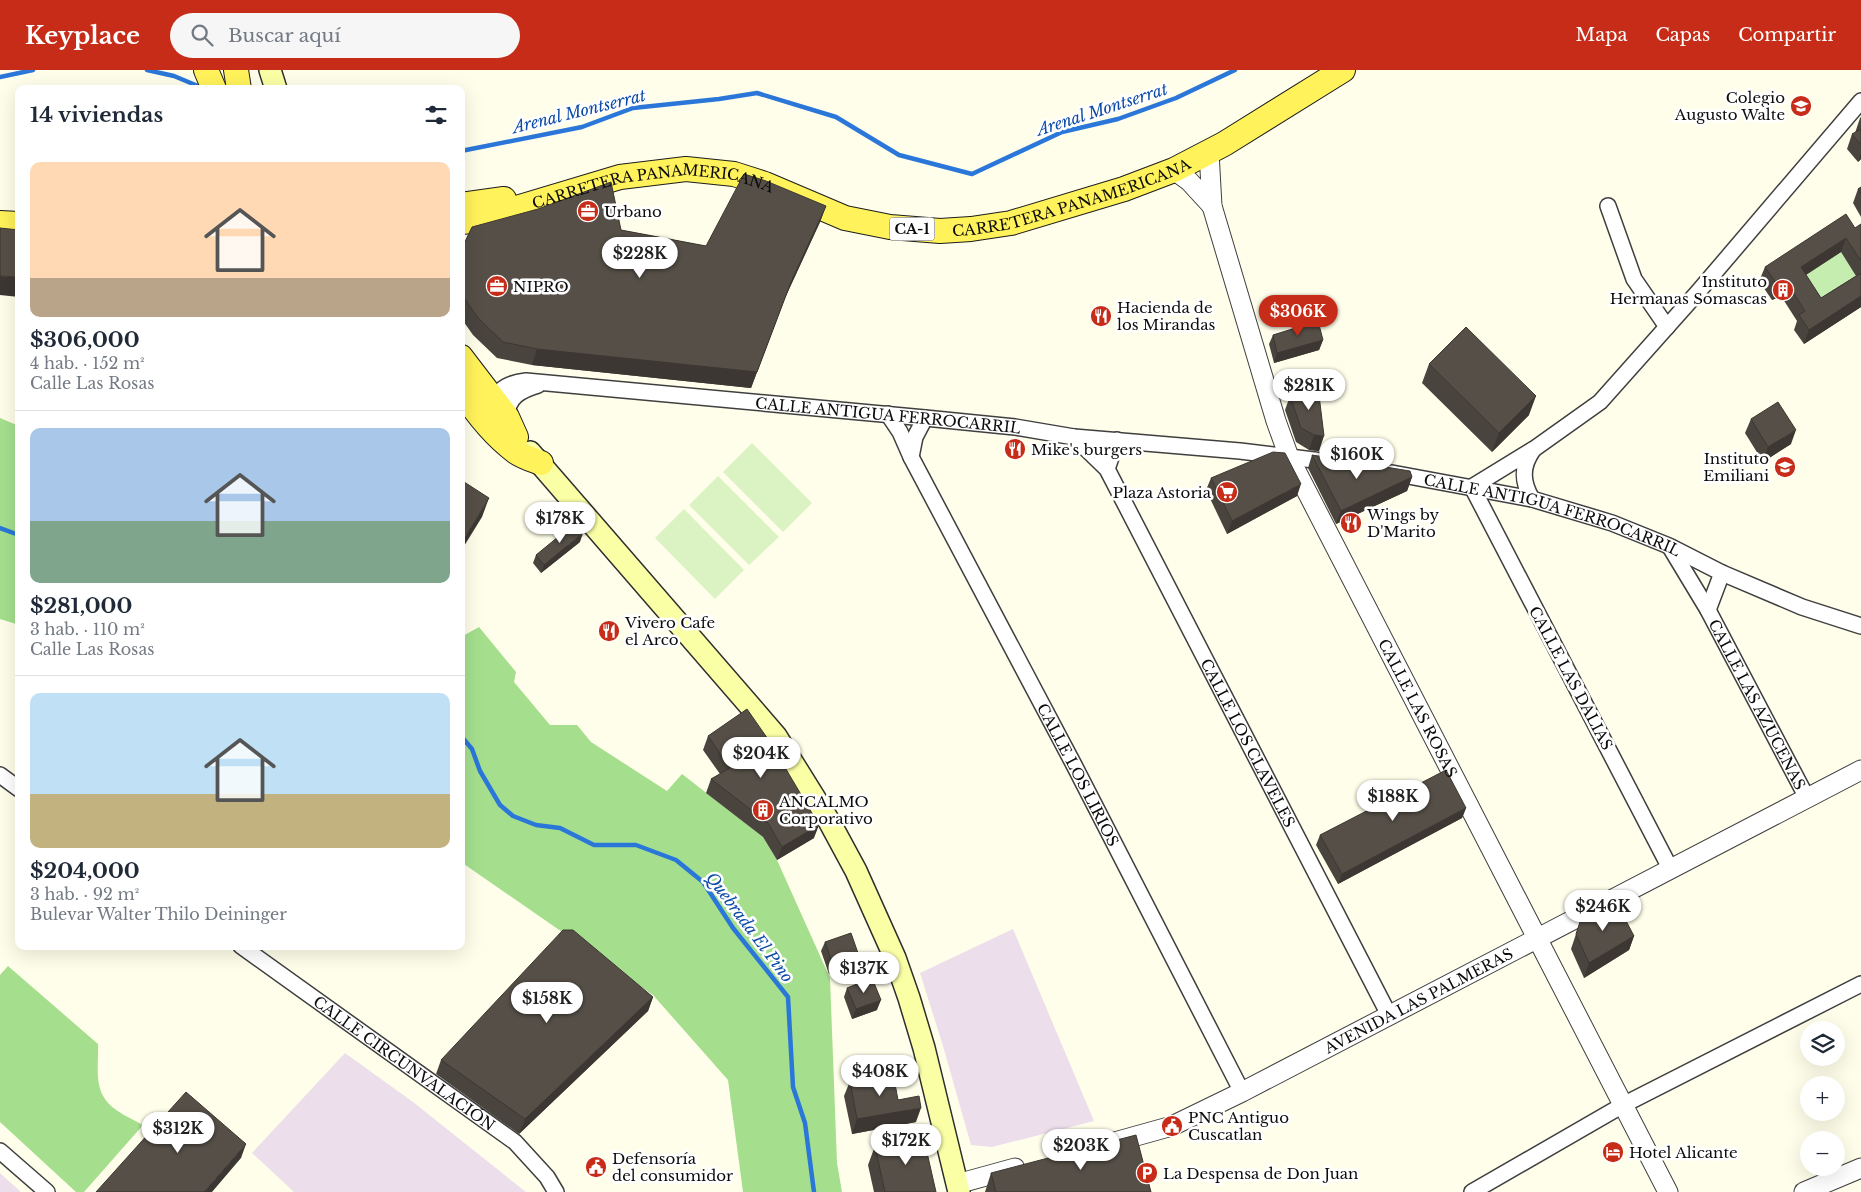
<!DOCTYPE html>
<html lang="es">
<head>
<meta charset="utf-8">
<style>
	:root { --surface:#fff; --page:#f6f6f7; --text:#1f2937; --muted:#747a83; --line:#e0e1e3; --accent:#c72c18 }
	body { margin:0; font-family:"Libre Baskerville",serif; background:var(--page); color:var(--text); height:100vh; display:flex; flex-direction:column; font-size:19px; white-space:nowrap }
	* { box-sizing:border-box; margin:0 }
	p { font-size:16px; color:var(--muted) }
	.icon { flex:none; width:28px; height:28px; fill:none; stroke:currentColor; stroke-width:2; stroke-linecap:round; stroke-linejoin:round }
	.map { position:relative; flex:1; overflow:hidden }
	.drawer { position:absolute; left:15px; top:15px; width:450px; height:865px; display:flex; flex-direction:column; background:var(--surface); border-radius:10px; box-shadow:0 5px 20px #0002 }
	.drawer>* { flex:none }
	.controls { position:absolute; left:1800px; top:951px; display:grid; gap:10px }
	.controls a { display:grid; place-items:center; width:45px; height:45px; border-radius:50%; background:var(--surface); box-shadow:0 5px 20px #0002; font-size:25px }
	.price { position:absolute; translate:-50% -42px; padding:0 11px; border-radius:18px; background:#fff; color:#222; font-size:16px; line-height:32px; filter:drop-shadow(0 1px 2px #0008) }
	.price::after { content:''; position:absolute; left:50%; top:30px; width:15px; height:11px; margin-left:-8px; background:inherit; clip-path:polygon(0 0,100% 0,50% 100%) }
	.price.active { background:var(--accent); color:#fff }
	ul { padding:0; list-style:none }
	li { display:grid; align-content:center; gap:10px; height:265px; padding:0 15px }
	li+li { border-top:1px solid var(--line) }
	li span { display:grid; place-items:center; height:155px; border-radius:10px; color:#555 }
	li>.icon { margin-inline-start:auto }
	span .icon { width:90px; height:90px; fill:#fffc; stroke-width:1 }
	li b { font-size:21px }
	h2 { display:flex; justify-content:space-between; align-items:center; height:60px; padding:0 15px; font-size:21px }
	header { display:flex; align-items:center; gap:30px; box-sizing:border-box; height:70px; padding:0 25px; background:var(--accent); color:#fff }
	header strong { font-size:24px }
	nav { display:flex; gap:28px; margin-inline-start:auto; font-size:18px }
	.search { width:350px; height:45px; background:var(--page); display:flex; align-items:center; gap:12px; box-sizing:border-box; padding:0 18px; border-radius:28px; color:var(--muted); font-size:19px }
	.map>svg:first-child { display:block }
	.industrial { fill:#ecdeeb }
	.green { fill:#c6edb0 }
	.forest { fill:#a5df8e }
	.pitch { fill:#dbf3c3 }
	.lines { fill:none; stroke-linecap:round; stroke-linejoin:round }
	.stream { stroke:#2a77d9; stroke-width:4.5 }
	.minor-casing { stroke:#3f3f3f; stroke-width:18 }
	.tertiary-casing { stroke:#3f3f3f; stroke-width:21 }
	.secondary-casing { stroke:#2e2e2e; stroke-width:24 }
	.primary-casing { stroke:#1d1d1d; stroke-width:26 }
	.minor { stroke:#fff; stroke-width:15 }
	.tertiary { stroke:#fff; stroke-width:19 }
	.secondary { stroke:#faffa5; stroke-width:21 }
	.primary { stroke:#fff25a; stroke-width:24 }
	.wall { fill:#49443d; fill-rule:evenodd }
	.shaded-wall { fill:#3c3732 }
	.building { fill:#554f47; stroke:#3c3732 }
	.labels { text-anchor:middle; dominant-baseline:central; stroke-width:5; stroke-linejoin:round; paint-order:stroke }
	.shield { fill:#fff; stroke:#555; stroke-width:1 }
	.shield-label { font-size:14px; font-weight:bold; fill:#0c0c0c }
	.poi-label { font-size:15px; fill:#0c0c0c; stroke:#fff; text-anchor:start }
	.street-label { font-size:15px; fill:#0c0c0c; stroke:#fff }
	.water-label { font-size:16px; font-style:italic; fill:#0b4aa7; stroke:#fff }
</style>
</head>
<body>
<header>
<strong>Keyplace</strong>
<div class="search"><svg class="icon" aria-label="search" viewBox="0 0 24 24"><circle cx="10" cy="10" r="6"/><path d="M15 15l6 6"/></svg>Buscar aquí</div>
<nav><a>Mapa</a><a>Capas</a><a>Compartir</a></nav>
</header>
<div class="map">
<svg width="1861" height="1122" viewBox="0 0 1861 1122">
	<rect width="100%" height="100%" fill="#fffeea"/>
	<path class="industrial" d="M1013 859 1094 1051 992 1077 971 1075 943 976 920 903Z
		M345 983 413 1032 526 1122H294L252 1083Z
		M0 1103 21 1122H0Z"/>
	<path class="green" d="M1841 182 1861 214 1815 243 1796 211Z"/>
	<path class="forest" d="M0 348 19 356V555L0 549Z
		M479 557 516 602 514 612 550 655H577L591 672 667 721 682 704 763 767 777 790 830 908 837 1093 842 1122H743L728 1010 653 925 461 792V567Z
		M8 896 98 974C99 994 93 1018 109 1034 118 1043 132 1049 143 1055L84 1122H76L0 1052V905Z"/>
	<path class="pitch" d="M752 373 812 433 783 462 723 402Z
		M718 406 779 467 749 495 689 435Z
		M684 439 744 500 715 529 655 468Z"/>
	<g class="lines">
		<path class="stream" d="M147 0 174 6 205 19
			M0 7 33 0
			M461 81 582 57 633 38 719 29 757 23 836 47 899 85 972 104 1062 62 1118 49 1176 28 1235 0
			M0 458 19 465
			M461 666 472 679 480 701 500 735 513 746 536 755 560 758 594 775H636L676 790 703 812 733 858 788 927 793 1017 805 1053 814 1122"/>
		<g class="minor-casing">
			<g id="minor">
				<path d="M1608 136 1634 209 1667 257"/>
				<path id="s1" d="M487 332C501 320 506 313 526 311L925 348 1015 357 1074 367 1240 381 1330 392"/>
				<path id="s2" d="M888 344 900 362 911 387 1074 695 1242 1022"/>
				<path d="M507 347C507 327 521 320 538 315"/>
				<path id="s3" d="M1074 367 1107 399 1389 945"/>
				<path d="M911 387 915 367 925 348"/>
				<path d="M1107 399 1117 370"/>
				<path id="s4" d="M1392 403 1532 429 1612 453 1669 476 1722 503 1802 537 1861 556"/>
				<path d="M1532 429C1522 412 1521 397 1533 380"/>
				<path id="s5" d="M1670 477 1708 540 1807 728"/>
				<path d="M1708 540 1722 503"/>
				<path d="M0 705 19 719"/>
				<path d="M1670 798 1472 417 1534 379 1600 332 1698 222 1861 31"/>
				<path id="s6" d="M241 876 515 1072 547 1107 556 1122"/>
				<path d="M0 1081 47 1122"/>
				<path d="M1472 1122 1623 1035 1861 914"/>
			</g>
		</g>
		<g class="tertiary-casing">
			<g id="tertiary">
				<path id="s7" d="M1209 82 1212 136 1276 351 1289 387 1668 1122"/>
				<path d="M1174 100 1189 111 1212 136"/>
				<path id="s8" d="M1111 1073 1172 1056 1242 1022 1861 700"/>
				<path d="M957 1114 1015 1098"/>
				<path d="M1804 1122 1861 1098"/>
			</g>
		</g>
		<g class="secondary-casing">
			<path id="secondary" d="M270 0 276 19
				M530 382 776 666 829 751 856 801 895 888 909 928 924 978 959 1122"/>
		</g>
		<g class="primary-casing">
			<g id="primary">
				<path d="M206 0 214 19"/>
				<path d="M236 0 239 19"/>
				<path d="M461 135 504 129"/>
				<path id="s9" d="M461 152 473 151 620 107 686 99 734 104 765 114 845 148 890 157 940 161 971 159 1011 153 1124 119 1174 100 1224 74 1343 0"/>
				<path d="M0 153 19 154"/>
				<path d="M461 287 507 347 516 367"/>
				<path d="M461 320C476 343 493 365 516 382 523 387 533 390 541 393"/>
			</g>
		</g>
		<use href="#minor" class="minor"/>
		<use href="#tertiary" class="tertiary"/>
		<use href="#secondary" class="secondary"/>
		<use href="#primary" class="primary"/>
	</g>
	<path class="wall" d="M1861 47V89L1858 92 1847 79 1852 64 1855 63 1860 48Z
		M1861 117V147L1853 133 1858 119Z
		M826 136 820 152 785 228 751 318 532 295 497 288 473 265 461 248V180L621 160 706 176Z
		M1861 154V237L1804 274 1794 260 1797 251 1781 226 1772 230 1759 211 1765 197 1855 158ZM1841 182 1856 206 1821 228 1806 205Z
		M1273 265 1323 270 1319 280 1274 293 1269 274Z
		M1429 294 1529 345 1492 382 1422 313Z
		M1318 317 1319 381 1309 380 1296 372 1285 340 1290 326Z
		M1751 349 1791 374 1763 392 1745 363Z
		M1312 385 1412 407 1407 421 1336 454 1308 398Z
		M1211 408 1297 426 1227 464 1206 420Z
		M580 472 541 503 533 493 536 485Z
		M708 666 814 768 777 790 763 767 706 723 711 709 720 704 703 680Z
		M1466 738 1462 748 1338 814 1316 775 1320 765Z
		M1580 852 1634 866 1629 880 1584 908 1571 879Z
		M825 872 859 886 856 895 829 904 821 881Z
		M847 918 877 940 852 949 844 927Z
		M653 927 648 941 519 1064 436 1004 441 990Z
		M850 1011 898 1030 916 1052 852 1064 844 1026Z
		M875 1076 936 1122H874L868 1095Z
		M991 1103 1151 1122H985Z"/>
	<path class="shaded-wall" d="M1861 83V89L1858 92Z
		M826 136 820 152 785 228 751 318 532 295 537 279 791 212Z
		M1846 168 1841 182 1796 211 1801 197Z
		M0 206 19 207V227L0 225Z
		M1786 211 1781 226 1772 230 1778 216Z
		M1861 226V237L1804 274 1809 260Z
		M1323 270 1319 280 1274 293 1277 283Z
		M1536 326 1529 345 1492 382 1499 363Z
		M1796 360 1791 374 1763 392 1768 377Z
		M1314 365 1324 366 1319 381 1309 380Z
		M1412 407 1407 421 1336 454 1341 441Z
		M1301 414 1297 426 1227 464 1232 451Z
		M489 428 482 447 461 481V474Z
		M583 463 580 472 541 503 544 495Z
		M1466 738 1462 748 1338 814 1342 804Z
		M819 755 814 768 777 790 782 777Z
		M1634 866 1629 880 1584 908 1589 893Z
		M859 886 856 895 829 904 833 895Z
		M653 927 648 941 519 1064 525 1049Z
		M881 930 877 940 852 949 856 939Z
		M921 1038 916 1052 852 1064 857 1049Z
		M246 1074 241 1088 212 1122H204Z"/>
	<path class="building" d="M1861 59V75L1852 64Z
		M744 104 766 111 826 136 791 212 757 302 537 279 503 272 479 249 461 224V180L472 157 538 139 611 112 621 160 706 176Z
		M1861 117V124L1858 119Z
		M1846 144 1855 158 1861 154V191L1846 168 1801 197 1821 228 1861 203V226L1809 260 1799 245 1805 241 1786 211 1778 216 1765 197Z
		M0 158 19 160V207L0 206Z
		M1318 251 1323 270 1277 283 1273 265Z
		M1466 257 1536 326 1499 363 1429 294Z
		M1318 317 1324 366 1314 365 1301 358 1290 326Z
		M1778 332 1796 360 1768 377 1751 349Z
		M1273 382 1285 383 1301 414 1232 451 1211 408Z
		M1312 385 1410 401 1412 407 1341 441Z
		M461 410 489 428 461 474Z
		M575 453 583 463 544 495 536 485Z
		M747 639 770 672 819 755 782 777 768 753 711 709 730 698 708 666Z
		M1446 700 1466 738 1342 804 1320 765Z
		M1616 832 1634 866 1589 893 1576 864 1580 852Z
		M563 860H573L653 927 525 1049 441 990Z
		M851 863 859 886 833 895 825 872Z
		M872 908 881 930 856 939 847 918Z
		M893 1003 898 1030 919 1026 921 1038 857 1049 850 1011Z
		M186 1022 246 1074 204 1122H96Z
		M923 1065 936 1122H885L875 1076Z
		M1136 1065 1151 1122H996L991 1103Z"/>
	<defs>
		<g id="school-disc" transform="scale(1.125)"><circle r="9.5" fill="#c72c18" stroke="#fff"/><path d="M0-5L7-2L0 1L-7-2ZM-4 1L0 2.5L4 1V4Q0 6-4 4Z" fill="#fff"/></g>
		<g id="office-disc" transform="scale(1.125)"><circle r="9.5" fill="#c72c18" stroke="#fff"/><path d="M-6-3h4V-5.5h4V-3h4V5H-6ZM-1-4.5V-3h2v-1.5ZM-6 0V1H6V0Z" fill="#fff"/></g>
		<g id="building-disc" transform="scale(1.125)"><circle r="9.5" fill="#c72c18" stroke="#fff"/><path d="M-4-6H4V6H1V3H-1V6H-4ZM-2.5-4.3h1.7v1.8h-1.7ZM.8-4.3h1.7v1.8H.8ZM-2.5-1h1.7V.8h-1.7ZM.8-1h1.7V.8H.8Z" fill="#fff"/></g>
		<g id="restaurant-disc" transform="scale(1.125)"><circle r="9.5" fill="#c72c18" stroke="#fff"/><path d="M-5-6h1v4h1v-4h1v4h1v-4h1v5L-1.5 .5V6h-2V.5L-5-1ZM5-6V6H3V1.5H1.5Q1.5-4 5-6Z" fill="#fff"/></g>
		<g id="supermarket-disc" transform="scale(1.125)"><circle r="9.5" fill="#c72c18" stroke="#fff"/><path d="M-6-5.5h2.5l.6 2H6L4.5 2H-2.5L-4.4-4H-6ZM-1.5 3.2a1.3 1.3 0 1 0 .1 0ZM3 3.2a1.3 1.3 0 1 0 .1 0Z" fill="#fff"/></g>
		<g id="civic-disc" transform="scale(1.125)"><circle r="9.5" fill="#c72c18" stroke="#fff"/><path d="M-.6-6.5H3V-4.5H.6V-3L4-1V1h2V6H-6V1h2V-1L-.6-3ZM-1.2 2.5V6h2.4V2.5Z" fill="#fff"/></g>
		<g id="hotel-disc" transform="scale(1.125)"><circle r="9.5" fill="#c72c18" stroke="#fff"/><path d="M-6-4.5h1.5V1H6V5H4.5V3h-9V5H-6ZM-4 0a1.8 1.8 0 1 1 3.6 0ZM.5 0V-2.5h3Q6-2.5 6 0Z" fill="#fff"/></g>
		<g id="parking-disc" transform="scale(1.125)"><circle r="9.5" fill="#c72c18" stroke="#fff"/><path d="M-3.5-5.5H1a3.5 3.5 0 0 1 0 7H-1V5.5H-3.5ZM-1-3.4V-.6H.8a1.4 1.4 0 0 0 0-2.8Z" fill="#fff"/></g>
	</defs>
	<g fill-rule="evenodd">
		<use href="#school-disc" x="1801" y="36"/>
		<use href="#office-disc" x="588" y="141"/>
		<use href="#office-disc" x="497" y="216"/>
		<use href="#building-disc" x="1783" y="220"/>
		<use href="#restaurant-disc" x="1101" y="246"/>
		<use href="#restaurant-disc" x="1015" y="379"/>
		<use href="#school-disc" x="1785" y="397"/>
		<use href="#supermarket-disc" x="1227" y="422"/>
		<use href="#restaurant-disc" x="1351" y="453"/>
		<use href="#restaurant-disc" x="609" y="561"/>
		<use href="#building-disc" x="763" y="740"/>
		<use href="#civic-disc" x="1172" y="1056"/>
		<use href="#hotel-disc" x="1613" y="1082"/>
		<use href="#civic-disc" x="596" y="1097"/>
		<use href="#parking-disc" x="1147" y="1103"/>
	</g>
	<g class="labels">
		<rect class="shield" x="889.5" y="147.5" width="45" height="23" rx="4"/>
		<g class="shield-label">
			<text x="912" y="159">CA-1</text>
		</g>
		<g class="poi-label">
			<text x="1785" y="27" text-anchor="end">Colegio<tspan x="1785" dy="17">Augusto Walte</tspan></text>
			<text x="604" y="141">Urbano</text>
			<text x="1767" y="211" text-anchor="end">Instituto<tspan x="1767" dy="17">Hermanas Somascas</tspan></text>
			<text x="513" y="216">NIPRO</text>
			<text x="1117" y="237">Hacienda de<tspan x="1117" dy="17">los Mirandas</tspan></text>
			<text x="1031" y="379">Mike's burgers</text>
			<text x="1769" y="388" text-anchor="end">Instituto<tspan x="1769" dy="17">Emiliani</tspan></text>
			<text x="1211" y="422" text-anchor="end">Plaza Astoria</text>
			<text x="1367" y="444">Wings by<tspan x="1367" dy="17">D'Marito</tspan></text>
			<text x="625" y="552">Vivero Cafe<tspan x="625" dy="17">el Arco</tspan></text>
			<text x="779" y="731">ANCALMO<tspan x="779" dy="17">Corporativo</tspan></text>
			<text x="1188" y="1047">PNC Antiguo<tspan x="1188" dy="17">Cuscatlan</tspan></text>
			<text x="1629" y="1082">Hotel Alicante</text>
			<text x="612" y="1088">Defensoría<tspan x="612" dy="17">del consumidor</tspan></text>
			<text x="1163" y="1103">La Despensa de Don Juan</text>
		</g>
		<g class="street-label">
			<text stroke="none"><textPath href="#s9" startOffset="632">CARRETERA PANAMERICANA</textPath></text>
			<text stroke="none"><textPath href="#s9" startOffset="198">CARRETERA PANAMERICANA</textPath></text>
			<text stroke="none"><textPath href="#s1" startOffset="409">CALLE ANTIGUA FERROCARRIL</textPath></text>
			<text stroke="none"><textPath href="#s4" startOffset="166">CALLE ANTIGUA FERROCARRIL</textPath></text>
			<text transform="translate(1571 608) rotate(62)">CALLE LAS DALIAS</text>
			<text stroke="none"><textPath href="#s5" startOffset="180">CALLE LAS AZUCENAS</textPath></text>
			<text stroke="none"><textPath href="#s7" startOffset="599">CALLE LAS ROSAS</textPath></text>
			<text stroke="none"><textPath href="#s3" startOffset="354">CALLE LOS CLAVELES</textPath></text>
			<text stroke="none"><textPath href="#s2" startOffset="408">CALLE LOS LIRIOS</textPath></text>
			<text stroke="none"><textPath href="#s8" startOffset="340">AVENIDA LAS PALMERAS</textPath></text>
			<text stroke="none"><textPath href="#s6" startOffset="201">CALLE CIRCUNVALACIÓN</textPath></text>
		</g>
		<g class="water-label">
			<text transform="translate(1102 39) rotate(-18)">Arenal Montserrat</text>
			<text transform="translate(579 41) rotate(-14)">Arenal Montserrat</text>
			<text transform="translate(750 857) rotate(53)">Quebrada El Pino</text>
		</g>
	</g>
</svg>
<div class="controls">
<a><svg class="icon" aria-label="layers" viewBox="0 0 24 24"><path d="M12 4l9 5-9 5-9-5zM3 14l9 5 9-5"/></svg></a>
<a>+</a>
<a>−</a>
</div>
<b class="price" style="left:640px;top:209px">$228K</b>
<b class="price active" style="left:1298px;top:267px">$306K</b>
<b class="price" style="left:1309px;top:341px">$281K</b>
<b class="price" style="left:1357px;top:410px">$160K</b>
<b class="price" style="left:560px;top:474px">$178K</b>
<b class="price" style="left:761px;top:709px">$204K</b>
<b class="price" style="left:1393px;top:752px">$188K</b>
<b class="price" style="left:1603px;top:862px">$246K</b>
<b class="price" style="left:864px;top:924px">$137K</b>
<b class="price" style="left:547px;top:954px">$158K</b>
<b class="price" style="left:880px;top:1027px">$408K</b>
<b class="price" style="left:178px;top:1084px">$312K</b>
<b class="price" style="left:906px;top:1096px">$172K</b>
<b class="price" style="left:1081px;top:1101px">$203K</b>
<section class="drawer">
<h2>14 viviendas<svg class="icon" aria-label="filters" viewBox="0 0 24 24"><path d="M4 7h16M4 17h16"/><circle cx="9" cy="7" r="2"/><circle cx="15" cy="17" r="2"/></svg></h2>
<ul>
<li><span style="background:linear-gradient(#ffd9b3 75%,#b9a48a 0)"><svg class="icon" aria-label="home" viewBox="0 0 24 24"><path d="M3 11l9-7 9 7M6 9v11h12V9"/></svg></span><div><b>$306,000</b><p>4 hab. · 152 m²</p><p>Calle Las Rosas</p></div></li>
<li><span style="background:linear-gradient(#a9c7e8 60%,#7fa58c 0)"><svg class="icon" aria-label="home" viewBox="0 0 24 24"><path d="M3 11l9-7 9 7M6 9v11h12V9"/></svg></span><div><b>$281,000</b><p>3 hab. · 110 m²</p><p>Calle Las Rosas</p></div></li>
<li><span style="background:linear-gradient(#bfe0f5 65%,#c2b280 0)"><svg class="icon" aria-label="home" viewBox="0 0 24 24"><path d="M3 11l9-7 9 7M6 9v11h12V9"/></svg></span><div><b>$204,000</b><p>3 hab. · 92 m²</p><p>Bulevar Walter Thilo Deininger</p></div></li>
</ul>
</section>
</div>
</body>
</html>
